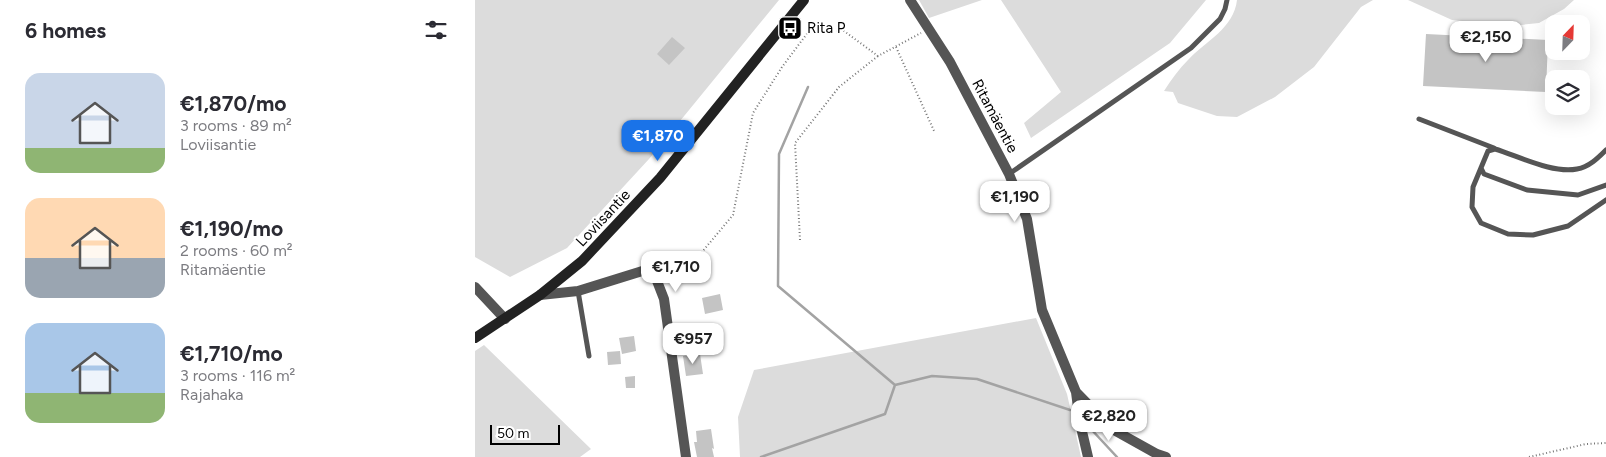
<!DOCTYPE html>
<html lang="en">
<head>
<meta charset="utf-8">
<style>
	:root { --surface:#fff; --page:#f2f2f3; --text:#2b2b33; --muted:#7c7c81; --accent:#1a73e8 }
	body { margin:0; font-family:Figtree,sans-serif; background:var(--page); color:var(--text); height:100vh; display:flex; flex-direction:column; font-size:19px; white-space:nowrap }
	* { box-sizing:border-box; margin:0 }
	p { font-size:16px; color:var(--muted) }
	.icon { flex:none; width:28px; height:28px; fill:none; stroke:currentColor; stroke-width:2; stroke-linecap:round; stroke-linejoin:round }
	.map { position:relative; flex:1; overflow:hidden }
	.side { display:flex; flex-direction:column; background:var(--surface); width:475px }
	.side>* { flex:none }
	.needle { width:32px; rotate:23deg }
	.fabs { position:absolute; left:1070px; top:15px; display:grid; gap:10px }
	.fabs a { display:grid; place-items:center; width:45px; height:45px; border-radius:10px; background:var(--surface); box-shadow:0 5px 20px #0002; font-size:25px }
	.scale { position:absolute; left:15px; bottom:12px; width:70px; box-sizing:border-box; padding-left:5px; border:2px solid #000; border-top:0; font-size:14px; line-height:18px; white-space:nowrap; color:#000; -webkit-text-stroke:4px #fff; paint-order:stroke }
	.price { position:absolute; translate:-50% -42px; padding:0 11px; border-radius:10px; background:#fff; color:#222; font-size:16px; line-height:32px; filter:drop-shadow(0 1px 2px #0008) }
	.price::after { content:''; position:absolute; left:50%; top:30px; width:15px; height:11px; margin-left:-8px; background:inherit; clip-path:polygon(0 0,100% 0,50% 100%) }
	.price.current { background:var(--accent); color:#fff }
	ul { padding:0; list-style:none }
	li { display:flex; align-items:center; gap:15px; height:125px; padding:0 25px }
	li span { display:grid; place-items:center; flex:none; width:140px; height:100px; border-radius:15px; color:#555 }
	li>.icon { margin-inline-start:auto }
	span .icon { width:60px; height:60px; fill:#fffc; stroke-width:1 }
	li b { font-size:21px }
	h2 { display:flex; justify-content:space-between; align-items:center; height:60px; padding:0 25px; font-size:21px }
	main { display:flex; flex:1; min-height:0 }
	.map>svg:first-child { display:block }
	.green { fill:#dcdcdc }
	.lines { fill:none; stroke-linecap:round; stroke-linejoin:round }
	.stream { stroke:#a3a3a3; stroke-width:2.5 }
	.building { fill:#c4c4c4 }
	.path { stroke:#777; stroke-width:2; stroke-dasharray:1 2.5; stroke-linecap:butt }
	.lane { stroke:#555; stroke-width:5 }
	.street { stroke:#555; stroke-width:10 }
	.secondary { stroke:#222; stroke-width:10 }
	.labels { text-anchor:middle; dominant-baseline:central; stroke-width:4; stroke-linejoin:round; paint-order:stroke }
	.poi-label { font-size:15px; fill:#000; stroke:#fff; text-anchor:start }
	.street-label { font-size:15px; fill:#000; stroke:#fff }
</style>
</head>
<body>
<main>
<section class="side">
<h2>6 homes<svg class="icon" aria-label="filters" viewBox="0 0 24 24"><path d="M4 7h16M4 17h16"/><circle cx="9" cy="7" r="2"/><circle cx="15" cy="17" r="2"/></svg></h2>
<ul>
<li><span style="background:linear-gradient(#c9d6e8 75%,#8fb573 0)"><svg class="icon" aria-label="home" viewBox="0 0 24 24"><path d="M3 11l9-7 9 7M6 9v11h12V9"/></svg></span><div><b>€1,870/mo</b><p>3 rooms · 89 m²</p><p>Loviisantie</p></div></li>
<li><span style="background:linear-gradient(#ffd9b3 60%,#9aa5b1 0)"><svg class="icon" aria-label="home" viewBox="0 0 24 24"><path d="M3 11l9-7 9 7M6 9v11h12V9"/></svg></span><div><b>€1,190/mo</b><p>2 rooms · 60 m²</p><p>Ritamäentie</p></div></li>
<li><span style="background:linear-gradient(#a9c7e8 70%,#8fb573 0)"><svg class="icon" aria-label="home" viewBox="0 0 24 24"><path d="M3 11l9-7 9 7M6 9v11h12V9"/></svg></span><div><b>€1,710/mo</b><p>3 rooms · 116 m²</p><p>Rajahaka</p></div></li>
</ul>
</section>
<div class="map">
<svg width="1131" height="457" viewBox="0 0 1131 457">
	<rect width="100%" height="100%" fill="#fff"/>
	<path class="green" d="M0 0H304L174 159 92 248 35 277 0 257Z
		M444 0H507L454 18Z
		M526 0H731L695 43 556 138 549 123 586 92Z
		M762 0H898L886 7 839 67 800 97 762 117 742 116 703 103 698 92 689 91C696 80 704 69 713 60 731 41 759 28 762 0Z
		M933 0H1099L1089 9 1064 23 1036 26 977 20Z
		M561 318 592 394 606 457H265L263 417 279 370Z
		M9 345 116 449 105 457H0V351Z"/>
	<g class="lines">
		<path class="stream" d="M333 87 304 154 303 286 420 385
			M615 428 642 457
			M286 457 410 414 420 385 457 376 502 379 595 410"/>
	</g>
	<path class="building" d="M951 34 1073 40 1071 92 948 86Z
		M197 37 210 48 194 65 182 54Z
		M245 294 248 310 230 314 227 298Z
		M159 336 161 351 147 354 144 338Z
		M145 351 146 364 133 365 132 352Z
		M225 354 228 374 211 376 208 356Z
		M160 376V388H151L150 377Z
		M236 429 239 449 237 448 239 457H222L219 442H222L221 431Z"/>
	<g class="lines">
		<path class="path" d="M421 47 460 133
			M325 240 320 143 364 87 403 56
			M186 265 227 252 258 215 278 113 307 67 334 31H369L403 56 446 33
			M1054 457 1111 444 1131 443"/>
		<path class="lane" d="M944 119 1019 148
			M1131 150C1123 158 1114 167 1102 169 1078 174 1043 156 1020 149L1013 151 998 187 997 207 1006 223 1033 234 1058 235 1093 226 1131 200
			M1006 168 1009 174 1052 190 1103 195 1131 185
			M534 174 716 48 745 19 750 9 752 0
			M103 291 114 356"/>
		<path class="street" d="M435 0 475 62 534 174 552 219 567 310 601 392 605 423 613 457
			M0 287 30 319
			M65 295 103 291 177 268 189 299 211 457
			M601 392 637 429 682 454 691 457"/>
		<path class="secondary" d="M0 338 65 295 107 261 185 178 329 0"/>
	</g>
	<defs>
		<g id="bus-square" transform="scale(1.25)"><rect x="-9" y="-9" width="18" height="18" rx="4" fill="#000" stroke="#fff"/><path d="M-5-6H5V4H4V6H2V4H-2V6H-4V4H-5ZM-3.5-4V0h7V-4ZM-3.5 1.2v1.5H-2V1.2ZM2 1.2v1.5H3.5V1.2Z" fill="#fff"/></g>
	</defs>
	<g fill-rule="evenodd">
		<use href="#bus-square" x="315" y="28"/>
	</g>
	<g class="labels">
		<g class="poi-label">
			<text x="332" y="28">Rita P</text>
		</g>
		<g class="street-label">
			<text transform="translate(520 116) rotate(62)">Ritamäentie</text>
			<text transform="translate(128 218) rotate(-47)">Loviisantie</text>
		</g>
	</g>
</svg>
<div class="fabs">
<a><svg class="needle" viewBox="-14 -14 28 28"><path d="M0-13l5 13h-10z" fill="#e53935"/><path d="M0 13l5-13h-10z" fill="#7c7c81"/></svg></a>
<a><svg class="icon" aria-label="layers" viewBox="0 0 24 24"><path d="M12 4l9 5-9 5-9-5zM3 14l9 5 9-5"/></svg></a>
</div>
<div class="scale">50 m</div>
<b class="price" style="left:1011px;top:63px">€2,150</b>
<b class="price current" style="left:183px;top:162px">€1,870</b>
<b class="price" style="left:540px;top:223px">€1,190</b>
<b class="price" style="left:201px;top:293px">€1,710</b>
<b class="price" style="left:218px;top:365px">€957</b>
<b class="price" style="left:634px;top:442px">€2,820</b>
</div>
</main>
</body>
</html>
